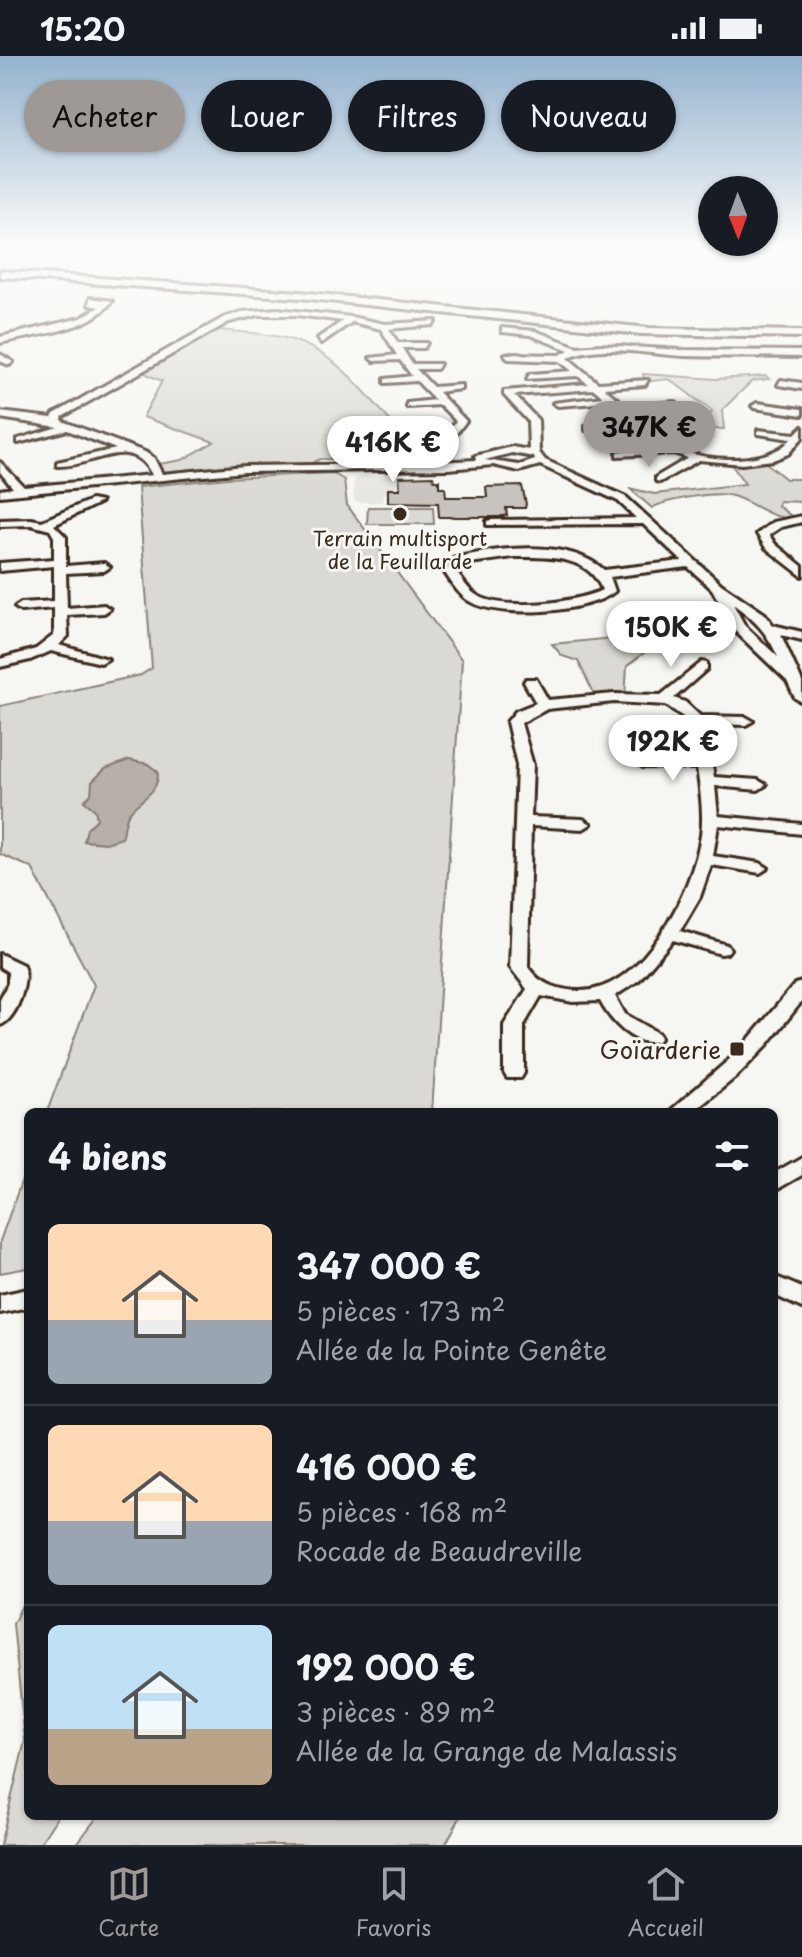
<!DOCTYPE html>
<html lang="fr">
<head>
<meta charset="utf-8">
<style>
	:root { --surface:#171b24; --page:#20242c; --text:#f1f3f6; --muted:#9ea1a6; --line:#363941; --accent:#9f9995 }
	body { margin:0; font-family:"Playpen Sans",sans-serif; background:var(--page); color:var(--text); height:100vh; display:flex; flex-direction:column; font-size:30px; white-space:nowrap }
	* { box-sizing:border-box; margin:0 }
	p { font-size:26px; color:var(--muted) }
	.icon { flex:none; width:44px; height:44px; fill:none; stroke:currentColor; stroke-width:2; stroke-linecap:round; stroke-linejoin:round }
	.map { position:relative; flex:1; overflow:hidden }
	.details { position:absolute; left:24px; top:1052px; width:754px; height:712px; display:flex; flex-direction:column; background:var(--surface); border-radius:12px; box-shadow:0 2px 6px #0004 }
	.details>* { flex:none }
	.hud { position:absolute; left:24px; top:24px; width:754px; height:72px; display:flex; gap:16px }
	.needle { width:52px; rotate:179deg }
	.controls { position:absolute; left:698px; top:120px; display:grid; gap:16px }
	.controls a { display:grid; place-items:center; width:80px; height:80px; border-radius:50%; background:var(--surface); box-shadow:0 2px 6px #0004; font-size:40px }
	.price { position:absolute; translate:-50% -68px; padding:0 18px; border-radius:28px; background:#fff; color:#222; font-size:26px; line-height:52px; filter:drop-shadow(0 2px 4px #0008) }
	.price::after { content:''; position:absolute; left:50%; top:48px; width:24px; height:18px; margin-left:-12px; background:inherit; clip-path:polygon(0 0,100% 0,50% 100%) }
	.price.on { background:var(--accent); color:#111 }
	ul { padding:0; list-style:none }
	li { display:flex; align-items:center; gap:24px; height:200px; padding:0 24px }
	li+li { border-top:2px solid var(--line) }
	li span { display:grid; place-items:center; flex:none; width:224px; height:160px; border-radius:12px; color:#555 }
	li>.icon { margin-inline-start:auto }
	span .icon { width:96px; height:96px; fill:#fffc; stroke-width:1 }
	li b { font-size:34px }
	h2 { display:flex; justify-content:space-between; align-items:center; height:96px; padding:0 24px; font-size:34px }
	.chip { padding:0 28px; border-radius:36px; background:var(--surface); box-shadow:0 2px 6px #0004; font-size:28px; line-height:72px }
	.chip.on { background:var(--accent); color:#111 }
	.status { display:flex; justify-content:space-between; align-items:center; height:56px; padding:0 40px; background:var(--surface); direction:ltr }
	.status svg { height:22px; fill:currentColor }
	.tab-bar { display:flex; justify-content:space-around; align-items:center; height:112px; border-top:2px solid var(--line); background:var(--surface); font-size:22px; color:var(--muted) }
	.tab-bar a { display:grid; justify-items:center; gap:4px }
	.tab-bar .on { color:var(--accent) }
	.map>svg:first-child { display:block }
	.built { fill:#e8e7e2 }
	.green { fill:#dad9d3; stroke:#8a8278; stroke-width:2 }
	.water { fill:#b6b0a9; stroke:#857a71; stroke-width:2 }
	.building { fill:#c8c3be; stroke:#3b2a1e; stroke-width:2 }
	.lines { fill:none; stroke-linecap:round; stroke-linejoin:round }
	.minor-casing { stroke:#3b2a1e; stroke-width:6 }
	.major-casing { stroke:#3b2a1e; stroke-width:6 }
	.minor { fill:#f6f6f2; fill-rule:evenodd }
	.major { fill:#f6f6f2; fill-rule:evenodd }
	.poi-dot { fill:#3b2a1e; stroke:#f6f6f2; stroke-width:3 }
	.labels { text-anchor:middle; dominant-baseline:central; stroke-width:6; stroke-linejoin:round; paint-order:stroke }
	.far-poi-label { font-size:20px; fill:#3b2a1e; stroke:#f6f6f2 }
	.poi-label { font-size:24px; fill:#3b2a1e; stroke:#f6f6f2; text-anchor:end }
</style>
</head>
<body>
<div class="status"><b>15:20</b><svg viewBox="0 0 49 12"><path d="M0 12V9h3v3zM5 12V6h3v6zM10 12V3h3v9zM15 12V0h3v12zM26 1h20v11H26zM47 4h2v5h-2z"/></svg></div>
<div class="map">
<svg width="802" height="1789" viewBox="0 0 802 1789">
	<rect width="100%" height="100%" fill="#f6f6f2"/>
	<filter id="ink" filterUnits="userSpaceOnUse"><feTurbulence type="fractalNoise" baseFrequency=".0125" numOctaves="2"/><feDisplacementMap in="SourceGraphic" scale="16" xChannelSelector="R" yChannelSelector="G"/><feConvolveMatrix kernelMatrix="1 2 1 2 8 2 1 2 1" color-interpolation-filters="sRGB"/></filter>
	<g filter="url(#ink)">
		<path class="built" d="M364 418 399 421 400 428 408 433H388V437L394 438H383V446H354V424Z"/>
		<path class="green" d="M210 273C234 276 261 276 285 282 340 295 372 347 408 385L333 394 337 403H320L302 412 158 420 153 409 182 404 214 386 143 361 162 325 138 314Z
			M643 318 716 323 766 320 769 323 752 325 722 354 724 373H703L712 355 669 323 645 326Z
			M760 402 786 423H802V446L779 445 778 450 794 462C770 465 751 443 728 439 712 436 665 444 652 452L629 432 654 438 745 428 729 405Z
			M333 417 344 424 347 449 462 604 432 1056H47L94 929 32 812 0 798V650L141 619 152 612 138 431 228 422Z
			M368 451H433L434 468H367Z
			M623 581 658 586 627 610 625 642 597 644 578 605 562 600 552 588Z
			M28 1107V1212L0 1217V1185Z
			M28 1537V1760H58L39 1789H0L25 1685 13 1568Z
			M98 1760H461L445 1789H76Z"/>
		<path class="water" d="M129 704 148 708 158 716C159 738 140 742 129 757 124 764 125 774 122 782L106 787 84 785 87 773 97 763 95 754 84 745 91 738 92 726 105 713Z"/>
		<path class="building" d="M433 420 434 424H439V431H445L446 441H487L486 431 522 430 526 448 525 452H506L507 459 499 461H439L438 447 388 446V433H400L399 421Z"/>
		<g class="lines">
			<g class="minor-casing">
				<path id="minor" d="M90 242 112 245C89 276 36 278 0 287V281L81 262 99 251 89 249Z
					M277 253 351 261 385 268 436 265 433 269 389 273 398 287H427L424 292H402L412 308H440L437 313H416L433 331 461 329V333L438 336 466 365 456 378 393 398 395 408 476 404 475 400 512 391 529 394 528 365 504 339V335L588 328 578 320 527 323 530 318 572 315 560 305 508 303 505 298 560 299 569 294 530 279 502 276V272L535 275 577 291 601 289 681 294 802 295V301C763 300 723 301 684 300 651 299 596 286 568 302L598 327 648 324 645 329 604 332 626 350 675 346 677 348 672 351 632 355 657 375 686 373V377L663 380C668 384 673 389 678 392 706 407 770 409 791 383L758 378V374L795 378 802 371V382L788 398 773 404 742 408 699 404 660 426 656 425V421L688 402 673 397 617 400V396L621 395 665 392 639 370 586 374V370L590 369 633 365 610 346 558 350 553 347 603 341 594 333 514 339 538 364 539 396 545 404 626 441 721 528 765 558 773 569 802 576V584L781 579 802 626V646L795 642 787 625 735 575 712 533 688 511 610 521 615 535C590 557 499 563 469 545 459 539 452 527 445 517L454 502C497 492 568 482 604 514L682 505 643 468 487 469V465L491 464 636 462 618 445 540 409 519 415 493 409 448 413 245 416 0 440V434L13 432 0 416V406L24 431 152 419C131 376 92 412 57 410V406L116 393 67 374 18 387V383L58 371 0 362V356L52 362 54 358 223 262 241 256ZM258 259H297L343 265 318 282 321 287 352 266 381 273 397 299 370 302 374 305 400 304 412 320 385 323V327L417 325 435 344 407 347V351L440 349 456 365 448 374 384 394V408L245 410 162 418 154 402 145 396 62 365V361L229 266ZM512 397 534 401 535 404 519 409 485 404ZM513 501C545 501 589 498 602 534 576 547 505 555 478 540 469 535 463 525 457 517L463 508ZM733 548C755 564 767 576 778 601L745 570Z
					M0 298 13 306 9 309 0 305Z
					M781 324 802 327V333L778 329Z
					M757 347 802 353V359L754 352 752 350Z
					M91 444 101 446 54 469 66 481V510L104 507 110 511 104 515 66 517 67 552 104 549 110 553 104 557 67 559 68 580 59 589 108 603 101 607 51 595 30 604 0 611V603L36 593 54 579V552L21 555 15 551 21 547 54 545V510L0 515V507L54 503V481L50 474 31 469 0 470V464L31 463 42 465Z
					M802 460V466L781 471 769 479 775 488 802 510V520L766 492 757 478 773 466Z
					M702 606 707 607V613L674 642 685 646 700 660 746 661 753 665 746 669 704 668 714 721 758 724 766 729 758 734 715 730 718 760 802 768V778L718 769 713 800 760 807 768 812 760 817 711 809 700 841 680 875 727 889 730 893 727 897 721 898 673 884 639 924 615 940 625 958 658 977 661 981 658 985C634 992 609 963 600 945L573 946 541 940 524 969V1017L521 1022H507L504 1017V969L527 933 510 911 517 709 507 666 516 655 536 647 524 626 526 623H536L548 644 614 638 661 639ZM614 646 666 649 689 665 696 703 643 701 635 706 643 711 697 712C700 733 704 757 701 779 693 833 643 939 576 935 556 933 539 928 528 911L531 770 583 773 591 768 583 763 531 761 533 709 521 667 547 653Z
					M0 898 23 909C30 924 16 965 0 969V943L8 927V916L0 911Z
					M802 926V945L768 988 737 1020 693 1056H669L739 995 795 928Z
					M802 1101V1119L774 1135V1117Z
					M774 1220 802 1232V1252L774 1239Z
					M28 1233V1251L0 1257V1239Z"/>
			</g>
			<g class="major-casing">
				<path id="major" d="M0 215 300 236 649 272 802 275V281L640 278 300 242 0 221Z"/>
			</g>
			<use href="#minor" class="minor"/>
			<use href="#major" class="major"/>
		</g>
	</g>
	<linearGradient id="sky" x2="0" y2="1"><stop stop-color="#94b2cf"/><stop offset="0.43" stop-color="#fbfbf9"/><stop offset="1" stop-color="#fbfbf9" stop-opacity="0"/></linearGradient>
	<rect width="802" height="438" fill="url(#sky)"/>
	<g class="poi-dot">
		<circle cx="400" cy="458" r="8"/>
		<rect x="729" y="985" width="16" height="16" rx="4"/>
	</g>
	<g class="labels">
		<g class="far-poi-label">
			<text x="400" y="482">Terrain multisport<tspan x="400" dy="23">de la Feuillarde</tspan></text>
		</g>
		<g class="poi-label">
			<text x="721" y="993">Goïarderie</text>
		</g>
	</g>
</svg>
<div class="controls">
<a><svg class="needle" viewBox="-14 -14 28 28"><path d="M0-13l5 13h-10z" fill="#e53935"/><path d="M0 13l5-13h-10z" fill="#9ea1a6"/></svg></a>
</div>
<b class="price on" style="left:649px;top:413px">347K €</b>
<b class="price" style="left:393px;top:428px">416K €</b>
<b class="price" style="left:671px;top:613px">150K €</b>
<b class="price" style="left:673px;top:727px">192K €</b>
<div class="hud">
<a class="chip on">Acheter</a>
<a class="chip">Louer</a>
<a class="chip">Filtres</a>
<a class="chip">Nouveau</a>
</div>
<section class="details">
<h2>4 biens<svg class="icon" aria-label="filters" viewBox="0 0 24 24"><path d="M4 7h16M4 17h16"/><circle cx="9" cy="7" r="2"/><circle cx="15" cy="17" r="2"/></svg></h2>
<ul>
<li><span style="background:linear-gradient(#ffd9b3 60%,#9aa5b1 0)"><svg class="icon" aria-label="home" viewBox="0 0 24 24"><path d="M3 11l9-7 9 7M6 9v11h12V9"/></svg></span><div><b>347 000 €</b><p>5 pièces · 173 m²</p><p>Allée de la Pointe Genête</p></div></li>
<li><span style="background:linear-gradient(#ffd9b3 60%,#9aa5b1 0)"><svg class="icon" aria-label="home" viewBox="0 0 24 24"><path d="M3 11l9-7 9 7M6 9v11h12V9"/></svg></span><div><b>416 000 €</b><p>5 pièces · 168 m²</p><p>Rocade de Beaudreville</p></div></li>
<li><span style="background:linear-gradient(#bfe0f5 65%,#b9a48a 0)"><svg class="icon" aria-label="home" viewBox="0 0 24 24"><path d="M3 11l9-7 9 7M6 9v11h12V9"/></svg></span><div><b>192 000 €</b><p>3 pièces · 89 m²</p><p>Allée de la Grange de Malassis</p></div></li>
</ul>
</section>
</div>
<nav class="tab-bar">
<a class="on"><svg class="icon" aria-label="map" viewBox="0 0 24 24"><path d="M3 6l6-2 6 2 6-2v14l-6 2-6-2-6 2zM9 4v14M15 6v14"/></svg>Carte</a>
<a><svg class="icon" aria-label="saved" viewBox="0 0 24 24"><path d="M7 4h10v16l-5-4-5 4z"/></svg>Favoris</a>
<a><svg class="icon" aria-label="home" viewBox="0 0 24 24"><path d="M3 11l9-7 9 7M6 9v11h12V9"/></svg>Accueil</a>
</nav>
</body>
</html>
